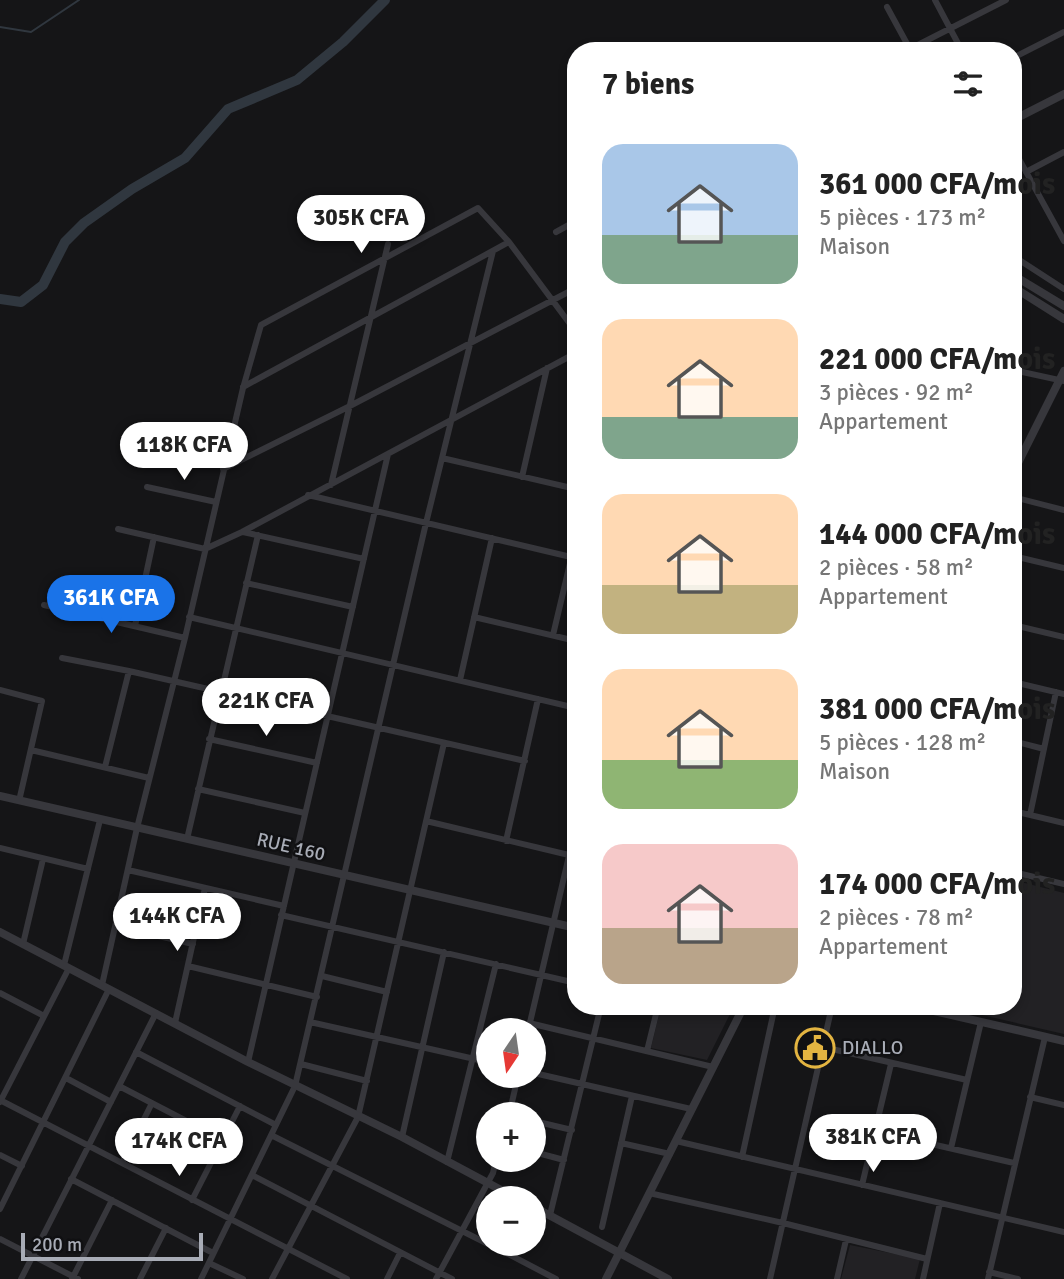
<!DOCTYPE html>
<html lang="fr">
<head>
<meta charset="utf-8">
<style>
	:root { --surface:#fff; --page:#f6f6f6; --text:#222; --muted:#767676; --accent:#1a73e8 }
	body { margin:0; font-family:Signika,sans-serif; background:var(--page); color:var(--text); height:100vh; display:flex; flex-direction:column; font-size:26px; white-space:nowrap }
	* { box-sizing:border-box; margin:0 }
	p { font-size:23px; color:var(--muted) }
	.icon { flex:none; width:38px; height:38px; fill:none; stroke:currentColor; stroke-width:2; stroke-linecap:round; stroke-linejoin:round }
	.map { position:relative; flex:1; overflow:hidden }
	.sheet { position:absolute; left:567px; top:42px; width:455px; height:973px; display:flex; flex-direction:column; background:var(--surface); border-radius:28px; box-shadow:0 4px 10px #0003 }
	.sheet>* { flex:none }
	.needle { width:46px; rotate:193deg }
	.tools { position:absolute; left:476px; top:1018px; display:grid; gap:14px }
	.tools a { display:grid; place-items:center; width:70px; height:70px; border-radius:50%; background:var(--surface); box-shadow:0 4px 10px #0003; font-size:35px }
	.scale { position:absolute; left:21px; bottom:18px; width:182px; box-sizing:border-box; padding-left:7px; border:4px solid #a8acb6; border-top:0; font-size:19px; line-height:24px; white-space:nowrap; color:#a8acb6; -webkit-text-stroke:5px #101012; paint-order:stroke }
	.price { position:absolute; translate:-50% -60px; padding:0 16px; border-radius:24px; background:#fff; color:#222; font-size:23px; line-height:46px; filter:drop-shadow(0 2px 4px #0008) }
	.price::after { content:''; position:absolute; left:50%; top:42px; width:21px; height:16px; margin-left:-10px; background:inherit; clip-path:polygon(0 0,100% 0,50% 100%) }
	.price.active { background:var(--accent); color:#fff }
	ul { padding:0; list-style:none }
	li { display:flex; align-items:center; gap:21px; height:175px; padding:0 35px }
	li span { display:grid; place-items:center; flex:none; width:196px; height:140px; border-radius:21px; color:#555 }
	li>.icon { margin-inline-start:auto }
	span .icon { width:84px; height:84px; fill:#fffc; stroke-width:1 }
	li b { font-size:30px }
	h2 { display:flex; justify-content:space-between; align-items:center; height:84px; padding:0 35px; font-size:30px }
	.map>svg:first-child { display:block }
	.built { fill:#222124 }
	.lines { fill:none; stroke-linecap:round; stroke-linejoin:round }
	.stream { stroke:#30373f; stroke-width:2 }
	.river { stroke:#30373f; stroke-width:10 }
	.minor { stroke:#37373c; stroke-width:6 }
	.tertiary { stroke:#37373c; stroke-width:8 }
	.labels { text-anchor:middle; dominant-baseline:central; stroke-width:5; stroke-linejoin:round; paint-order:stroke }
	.street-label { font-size:19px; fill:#a8acb6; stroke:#101012 }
	.poi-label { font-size:19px; fill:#a8acb6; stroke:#101012; text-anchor:start }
</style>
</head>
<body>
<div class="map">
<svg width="1064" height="1279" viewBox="0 0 1064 1279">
	<rect width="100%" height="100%" fill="#151517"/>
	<path class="built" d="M1013 880 1064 893V1034L982 1015 984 1006H1013Z
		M661 1006H734L707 1060 651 1048Z
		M850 1245 920 1259 915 1279H841Z"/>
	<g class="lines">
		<path class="stream" d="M0 27 31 32 79 0"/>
		<path class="river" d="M0 299 21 302 43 285 65 242 84 223 132 189 185 158 228 109 297 80 343 42 385 0"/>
		<path class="minor" d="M935 0 962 51
			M887 7 911 51
			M906 51 1006 0
			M1013 58 1064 32
			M1013 148 1064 241
			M1026 172 1064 152
			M556 232 576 221
			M1013 256 1064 289
			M1013 370 1064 381
			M243 387 509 242
			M442 458 576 489
			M223 469 348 407 576 288
			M522 477 547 368
			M331 485 388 244
			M147 487 216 502
			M308 495 571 557
			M1013 497 1064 510
			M118 529 205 549 242 532 576 353
			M243 532 364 559
			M1013 556 1064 568
			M246 583 353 607
			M44 605 185 638
			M189 617 576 708
			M474 617 576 641
			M1013 625 1064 637
			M135 626 154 537
			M553 635 576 538
			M62 658 129 671 525 761
			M460 680 492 538
			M1013 682 1064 694
			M0 690 42 701 19 801
			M209 739 317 763
			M1013 741 1044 749
			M31 750 149 778
			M105 767 129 671
			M198 789 305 813
			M1013 811 1064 823
			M1030 815 1056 692
			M426 821 569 855
			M187 839 258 535
			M506 841 538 699
			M0 848 88 869
			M128 870 284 906
			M1013 872 1064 884
			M281 915 576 983
			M116 926 193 944
			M23 944 43 859
			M64 965 100 820
			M188 966 317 997
			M322 976 387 992
			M102 985 137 828 185 638 243 388 261 325 478 208 509 242 576 332
			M0 993 44 1016
			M310 1022 488 1062
			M175 1023 205 888
			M529 1023 713 1067
			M528 1031 576 826
			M823 1047 967 1080
			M647 1051 658 1006
			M136 1052 276 1125
			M248 1062 388 454
			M301 1064 367 1081
			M534 1073 691 1109
			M66 1078 111 1102
			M119 1086 223 1140
			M1030 1097 1064 1105
			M0 1100 347 1279
			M0 1102 69 968
			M509 1115 518 1076
			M534 1121 572 1130
			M875 1131 1014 1163
			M271 1135 488 1244
			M402 1137 444 952
			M676 1141 1064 1232
			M621 1143 670 1154
			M951 1148 981 1022
			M534 1152 564 1160
			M0 1155 22 1166
			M742 1157 775 1006
			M447 1162 496 964
			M122 1163 152 1103
			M252 1175 452 1279
			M71 1179 213 1253
			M862 1185 891 1064
			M649 1193 783 1223 927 1259
			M192 1200 240 1106
			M0 1209 109 989
			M550 1215 601 1006
			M602 1227 632 1096
			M0 1239 78 1279
			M489 1244 556 1279
			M209 1263 243 1279
			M989 1272 1018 1279
			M21 1279 156 1013
			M72 1279 112 1200
			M140 1279 166 1228
			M201 1279 295 1086 426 523 493 251
			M272 1279 358 1117 444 743
			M387 1279 400 1253
			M436 1279 493 1173 496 1160
			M770 1279 832 1006
			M837 1279 846 1240
			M923 1279 940 1203
			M988 1279 1045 1037"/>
		<path class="tertiary" d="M1013 120 1064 94
			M1013 275 1064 306
			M1013 287 1064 319
			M1013 473 1064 371
			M0 796 576 928
			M0 932 248 1062 402 1137 518 1199
			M912 1006 1064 1041
			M534 1207 668 1279
			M606 1279 744 1006"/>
	</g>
	<defs>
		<g id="civic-ring" transform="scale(2.0125)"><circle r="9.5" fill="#101012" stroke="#e3b441" stroke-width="1.5"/><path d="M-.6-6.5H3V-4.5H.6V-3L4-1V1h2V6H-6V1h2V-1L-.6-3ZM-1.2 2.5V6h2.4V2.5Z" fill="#e3b441"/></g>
	</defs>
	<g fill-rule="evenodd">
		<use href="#civic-ring" x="815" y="1048"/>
	</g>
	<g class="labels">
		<g class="street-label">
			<text transform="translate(291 847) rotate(13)">RUE 160</text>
		</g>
		<g class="poi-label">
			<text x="842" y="1048">DIALLO</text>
		</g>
	</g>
</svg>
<div class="tools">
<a><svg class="needle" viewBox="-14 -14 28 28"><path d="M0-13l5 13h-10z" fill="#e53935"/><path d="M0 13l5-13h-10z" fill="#767676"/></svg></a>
<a>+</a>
<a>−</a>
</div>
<div class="scale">200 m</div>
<b class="price" style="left:361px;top:255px">305K CFA</b>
<b class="price" style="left:184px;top:482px">118K CFA</b>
<b class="price active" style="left:111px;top:635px">361K CFA</b>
<b class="price" style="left:266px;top:738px">221K CFA</b>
<b class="price" style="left:177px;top:953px">144K CFA</b>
<b class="price" style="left:873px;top:1174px">381K CFA</b>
<b class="price" style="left:179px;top:1178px">174K CFA</b>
<section class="sheet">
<h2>7 biens<svg class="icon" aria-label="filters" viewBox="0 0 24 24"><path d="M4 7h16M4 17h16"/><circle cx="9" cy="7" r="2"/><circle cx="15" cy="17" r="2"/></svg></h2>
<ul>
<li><span style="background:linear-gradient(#a9c7e8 65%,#7fa58c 0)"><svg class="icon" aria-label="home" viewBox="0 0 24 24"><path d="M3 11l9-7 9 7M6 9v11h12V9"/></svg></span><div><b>361 000 CFA/mois</b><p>5 pièces · 173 m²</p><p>Maison</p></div></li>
<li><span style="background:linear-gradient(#ffd9b3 70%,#7fa58c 0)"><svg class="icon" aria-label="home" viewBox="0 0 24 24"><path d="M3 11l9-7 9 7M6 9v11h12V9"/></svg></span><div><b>221 000 CFA/mois</b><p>3 pièces · 92 m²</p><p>Appartement</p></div></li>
<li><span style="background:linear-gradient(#ffd9b3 65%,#c2b280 0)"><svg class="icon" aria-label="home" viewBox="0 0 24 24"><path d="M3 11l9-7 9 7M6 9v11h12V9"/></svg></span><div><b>144 000 CFA/mois</b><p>2 pièces · 58 m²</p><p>Appartement</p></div></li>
<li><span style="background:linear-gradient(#ffd9b3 65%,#8fb573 0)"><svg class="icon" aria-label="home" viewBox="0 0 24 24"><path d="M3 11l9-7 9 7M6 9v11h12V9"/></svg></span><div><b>381 000 CFA/mois</b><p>5 pièces · 128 m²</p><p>Maison</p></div></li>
<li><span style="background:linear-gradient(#f6c9c9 60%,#b9a48a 0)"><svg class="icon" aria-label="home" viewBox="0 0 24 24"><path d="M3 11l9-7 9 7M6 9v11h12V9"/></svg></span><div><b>174 000 CFA/mois</b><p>2 pièces · 78 m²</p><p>Appartement</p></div></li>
</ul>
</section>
</div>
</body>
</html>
